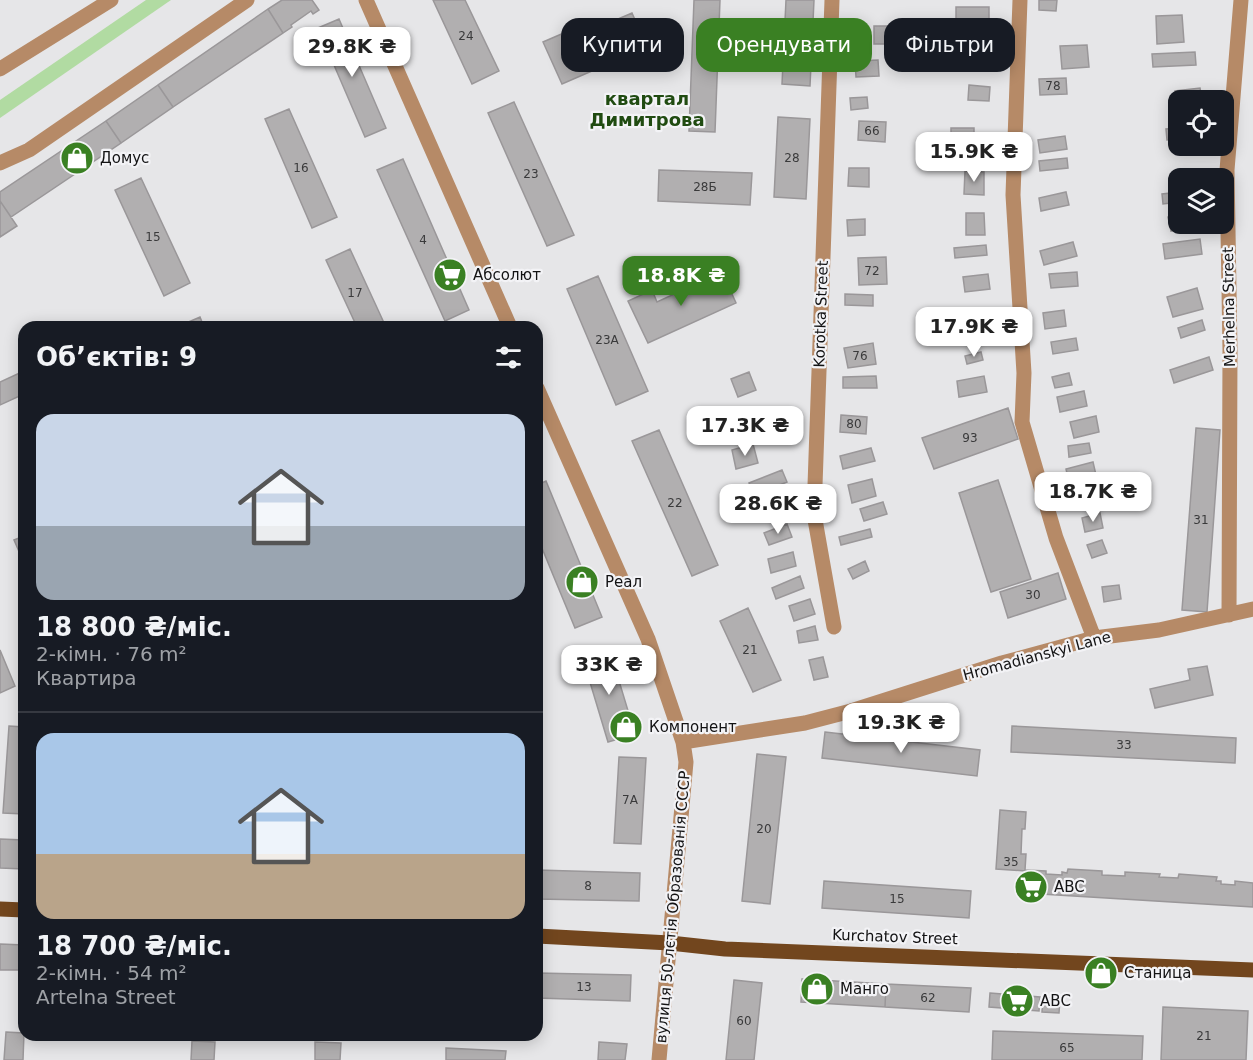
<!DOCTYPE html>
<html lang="uk">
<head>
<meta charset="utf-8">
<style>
	:root { --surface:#171b24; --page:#242831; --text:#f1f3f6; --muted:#9ea1a6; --line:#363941; --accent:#3a8023 }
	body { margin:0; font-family:"DejaVu Sans",sans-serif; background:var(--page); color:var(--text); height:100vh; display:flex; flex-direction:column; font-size:22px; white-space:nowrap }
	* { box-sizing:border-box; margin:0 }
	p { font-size:20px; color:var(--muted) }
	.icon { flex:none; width:33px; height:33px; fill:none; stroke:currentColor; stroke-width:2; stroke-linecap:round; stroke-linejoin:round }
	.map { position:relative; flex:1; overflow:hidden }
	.details { position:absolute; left:18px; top:321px; width:525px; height:720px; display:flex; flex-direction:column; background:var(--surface); border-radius:18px; box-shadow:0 3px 15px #0003 }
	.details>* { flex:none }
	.top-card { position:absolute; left:561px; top:18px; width:570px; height:54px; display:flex; gap:12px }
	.fabs { position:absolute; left:1168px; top:90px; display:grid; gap:12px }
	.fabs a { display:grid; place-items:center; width:66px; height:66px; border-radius:12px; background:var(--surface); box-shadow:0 3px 15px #0003; font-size:30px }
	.price { position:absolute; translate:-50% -51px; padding:0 14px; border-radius:12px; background:#fff; color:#222; font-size:20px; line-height:39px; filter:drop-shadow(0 2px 3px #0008) }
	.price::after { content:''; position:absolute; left:50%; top:36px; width:18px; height:14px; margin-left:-9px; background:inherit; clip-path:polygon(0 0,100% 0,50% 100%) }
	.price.current { background:var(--accent); color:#fff }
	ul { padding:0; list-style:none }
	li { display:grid; align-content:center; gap:12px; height:318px; padding:0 18px }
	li+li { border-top:2px solid var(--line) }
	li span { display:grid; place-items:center; height:186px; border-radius:18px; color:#555 }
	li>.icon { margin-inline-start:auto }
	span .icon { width:108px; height:108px; fill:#fffc; stroke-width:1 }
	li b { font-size:26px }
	h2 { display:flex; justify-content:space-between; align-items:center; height:72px; padding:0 18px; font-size:26px }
	.tag { padding:0 21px; border-radius:18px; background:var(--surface); box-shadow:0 3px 15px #0003; font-size:21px; line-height:54px }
	.tag.current { background:var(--accent); color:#fff }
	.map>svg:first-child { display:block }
	.green { fill:#b1dba2 }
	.building { fill:#b1afb0; stroke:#9a9799; stroke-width:1.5 }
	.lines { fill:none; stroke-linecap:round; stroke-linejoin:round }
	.minor { stroke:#b68a67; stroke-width:15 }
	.major { stroke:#72461e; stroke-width:15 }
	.labels { text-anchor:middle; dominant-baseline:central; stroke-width:4.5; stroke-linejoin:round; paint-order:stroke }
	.number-label { font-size:12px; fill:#3a3a3b }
	.poi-label { font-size:15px; fill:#131314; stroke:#f3f3f6; text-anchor:start }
	.street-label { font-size:15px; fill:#131314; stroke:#f3f3f6 }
	.quarter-label { font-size:18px; font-weight:bold; fill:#204b11; stroke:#f3f3f6 }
</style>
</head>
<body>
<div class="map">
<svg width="1253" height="1060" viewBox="0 0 1253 1060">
	<rect width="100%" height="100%" fill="#e6e6e8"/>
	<path class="green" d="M146 0H171L0 118V100Z"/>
	<path class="building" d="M282 0H312L319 10 313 14 311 11 291 25 292 27 283 33 268 9Z
		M433 0H465L499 71 472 84Z
		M694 0H720L715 132 689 131Z
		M786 0H814L810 86 782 84Z
		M1039 0H1057L1056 11 1039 10Z
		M956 7H989V21L956 20Z
		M268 9 283 33 173 107 158 85Z
		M632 13 647 47 562 84 543 42 573 29 576 37Z
		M1182 15 1184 42 1157 44 1156 16Z
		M339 19 386 128 365 137 318 28Z
		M874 26H894V44H874Z
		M1087 45 1089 67 1062 69 1060 46Z
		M975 50 990 51 989 65 974 64Z
		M1195 52 1196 65 1153 67 1152 54Z
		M878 60 879 76 856 77 855 61Z
		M1066 78 1067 94 1040 95 1039 79Z
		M158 85 173 107 121 143 106 121Z
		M969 85 990 87 989 101 968 100Z
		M1200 88 1202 100H1179V104H1176L1175 91Z
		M867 97 868 108 851 110 850 98Z
		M514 102 574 235 547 246 488 113Z
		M289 109 337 217 312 228 265 119Z
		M778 117 810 119 806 199 774 197Z
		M106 121 121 143 11 217 0 201V192Z
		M859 121 886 122 885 142 858 140Z
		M951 128H974V143L951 142Z
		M1179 128V139L1167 140 1166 129Z
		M1065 136 1067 149 1040 153 1038 140Z
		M1067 158 1068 168 1040 171 1039 161Z
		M403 159 469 310 445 321 377 170Z
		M849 168H869V187L848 186Z
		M659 170 752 173 750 205 658 201Z
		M965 171 984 172V195L964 194Z
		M141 178 190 283 164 296 115 190Z
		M1066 192 1069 205 1041 211 1039 198Z
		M1179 192V202L1163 204 1162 194Z
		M0 201 17 226 0 237Z
		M966 213H984L985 235H966Z
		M1179 215V224H1205L1171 231 1168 217Z
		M865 219V235L848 236 847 220Z
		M1200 239 1202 254 1165 259 1163 244Z
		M1073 242 1077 256 1044 265 1040 251Z
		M986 245 987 255 955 258 954 248Z
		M350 249 385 325 380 327H357L326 260Z
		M886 257 887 284 859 285 858 258Z
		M722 272 736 303 648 343 628 301 652 290 657 302Z
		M1077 272 1078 286 1051 288 1049 274Z
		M988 274 990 289 965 292 963 277Z
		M598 276 648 391 616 405 567 289Z
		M1197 288 1203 309 1173 317 1167 297Z
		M845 294 873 295V306L845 305Z
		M1064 310 1066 326 1045 329 1043 313Z
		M200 317 204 327H177Z
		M978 319 981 330 955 337 952 325Z
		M1202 320 1205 330 1181 338 1178 328Z
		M1076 338 1078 350 1053 354 1051 342Z
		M873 343 876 364 848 368 844 348Z
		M981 352 983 360 967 364 965 356Z
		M1209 357 1213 370 1174 383 1170 370Z
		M24 371V394L0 405V382Z
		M749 372 756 390 738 397 731 379Z
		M1069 373 1072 385 1055 388 1052 377Z
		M876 376 877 388H843V377Z
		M984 376 987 392 959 397 957 381Z
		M1084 391 1087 406 1060 412 1057 397Z
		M1008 408 1018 439 934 469 922 438Z
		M841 415 867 417 866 434 840 432Z
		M1096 416 1099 432 1074 438 1070 422Z
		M1196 428 1220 430 1207 612 1182 610Z
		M659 430 718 565 692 576 632 441Z
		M1089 443 1091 453 1069 457 1068 446Z
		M753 444 758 463 736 469 732 450Z
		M871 448 875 461 843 469 840 456Z
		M1093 462 1096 475 1069 482 1066 469Z
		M782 470 787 482 754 495 749 483Z
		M872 479 876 496 852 503 848 485Z
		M998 480 1031 579 991 592 959 493Z
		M546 481 602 617 575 628 537 536V485Z
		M1094 485 1098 500 1075 506 1071 491Z
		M883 502 887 514 864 521 860 509Z
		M1100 513 1103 528 1085 532 1082 518Z
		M787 524 792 537 769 545 764 533Z
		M870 529 872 537 841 545 839 537Z
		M24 536V563L14 540Z
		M1102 540 1107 553 1092 558 1087 545Z
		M793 552 796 566 771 573 768 559Z
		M865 561 869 571 853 579 848 569Z
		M1058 573 1066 599 1008 618 1000 592Z
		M800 576 804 588 776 599 772 588Z
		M1119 585 1121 599 1104 602 1102 587Z
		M810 599 815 614 794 621 789 606Z
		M748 608 781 680 753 692 720 621Z
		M815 626 818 640 799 643 797 631Z
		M0 650 15 686 0 693Z
		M610 651 635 734 608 742 583 659Z
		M823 657 828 677 814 680 809 660Z
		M1207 666 1213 695 1155 708 1150 689 1190 680 1188 669Z
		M9 726 24 727V814L3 813Z
		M1012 726 1236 738 1235 763 1011 752Z
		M825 732 980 750 977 776 822 758Z
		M757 754 786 757 770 904 742 901Z
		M619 757 646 758 641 844 614 843Z
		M1000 810 1026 812 1025 829H1022L1021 854H1026L1025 870 1046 871V874L1062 875V872L1067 873 1068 869 1102 871V875L1125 876V872L1160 874 1159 877 1178 878 1179 874 1217 877 1216 881H1221V884L1235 885V881L1253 883V907L1025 893 1026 871 996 869Z
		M0 839 24 840V869L0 868Z
		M537 870 640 873 639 901 537 899Z
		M824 881 971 891 969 918 822 908Z
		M0 944 24 945V970H0Z
		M537 973 631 975 630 1001 537 998Z
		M802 979 886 984 885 1007 801 1002Z
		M734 980 762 983 754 1060H726Z
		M886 984 971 988 969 1012 885 1007Z
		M990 993 1040 997 1039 1011 989 1007Z
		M1043 997 1060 999 1059 1013 1042 1012Z
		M1163 1007 1248 1011 1246 1060H1161Z
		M993 1031 1143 1036 1142 1060H992Z
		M6 1032 24 1033 23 1060H4Z
		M192 1041 215 1042 214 1060H191Z
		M315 1042 341 1043 340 1060H315Z
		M599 1042 627 1044 625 1060H598Z
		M446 1048 506 1051 505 1060H446Z"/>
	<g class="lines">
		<path class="minor" d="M366 0 510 327
			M832 0 814 514 834 627
			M1020 0 1013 195 1024 373 1022 422 1056 538 1094 638
			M0 69 111 0
			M0 163 29 150 247 0
			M537 388 648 639 683 742 686 762 659 1060
			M1229 615 1230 350 1227 170 1241 0
			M683 742 805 723 851 711 1002 663 1094 638 1159 630 1253 609"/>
		<path class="major" d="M0 909 24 910
			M537 936 670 943 725 949 1253 970"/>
	</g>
	<defs>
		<g id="shop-disc" transform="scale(1.725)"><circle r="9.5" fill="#3a8023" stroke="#f3f3f6"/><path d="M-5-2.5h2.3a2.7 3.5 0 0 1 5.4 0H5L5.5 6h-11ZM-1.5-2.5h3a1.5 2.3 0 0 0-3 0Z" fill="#fff"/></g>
		<g id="supermarket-disc" transform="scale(1.725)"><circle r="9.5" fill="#3a8023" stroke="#f3f3f6"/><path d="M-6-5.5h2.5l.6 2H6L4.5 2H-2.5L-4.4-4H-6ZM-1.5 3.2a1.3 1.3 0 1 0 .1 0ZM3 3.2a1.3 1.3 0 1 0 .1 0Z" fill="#fff"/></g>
	</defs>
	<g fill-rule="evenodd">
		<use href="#shop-disc" x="77" y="158"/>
		<use href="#supermarket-disc" x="450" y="275"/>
		<use href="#shop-disc" x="582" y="582"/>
		<use href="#shop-disc" x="626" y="727"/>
		<use href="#supermarket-disc" x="1031" y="887"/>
		<use href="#shop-disc" x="1101" y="973"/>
		<use href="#shop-disc" x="817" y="989"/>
		<use href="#supermarket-disc" x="1017" y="1001"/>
	</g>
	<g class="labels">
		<g class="number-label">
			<text x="466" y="36">24</text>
			<text x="1053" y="86">78</text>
			<text x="872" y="131">66</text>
			<text x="792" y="158">28</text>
			<text x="301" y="168">16</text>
			<text x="531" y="174">23</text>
			<text x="705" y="187">28Б</text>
			<text x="153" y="237">15</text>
			<text x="423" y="240">4</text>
			<text x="872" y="271">72</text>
			<text x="355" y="293">17</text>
			<text x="607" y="340">23А</text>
			<text x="860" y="356">76</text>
			<text x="854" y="424">80</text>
			<text x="970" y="438">93</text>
			<text x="675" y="503">22</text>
			<text x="1201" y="520">31</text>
			<text x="1033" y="595">30</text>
			<text x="750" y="650">21</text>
			<text x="1124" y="745">33</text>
			<text x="630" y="800">7А</text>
			<text x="764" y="829">20</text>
			<text x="1011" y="862">35</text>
			<text x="588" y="886">8</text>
			<text x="897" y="899">15</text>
			<text x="584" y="987">13</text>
			<text x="928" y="998">62</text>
			<text x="744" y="1021">60</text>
			<text x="1204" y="1036">21</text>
			<text x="1067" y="1048">65</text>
		</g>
		<g class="poi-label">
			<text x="100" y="158">Домус</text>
			<text x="473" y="275">Абсолют</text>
			<text x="605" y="582">Реал</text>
			<text x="649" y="727">Компонент</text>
			<text x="1054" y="887">ABC</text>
			<text x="1124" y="973">Станица</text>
			<text x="840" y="989">Манго</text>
			<text x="1040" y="1001">АВС</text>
		</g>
		<g class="street-label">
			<text transform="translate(1229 307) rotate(-91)">Merhelna Street</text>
			<text transform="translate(821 314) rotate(-88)">Korotka Street</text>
			<text transform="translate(1037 656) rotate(-15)">Hromadianskyi Lane</text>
			<text transform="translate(673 907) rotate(-85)">вулиця 50-лєтія Образованія СССР</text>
			<text transform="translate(895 937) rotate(2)">Kurchatov Street</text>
		</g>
		<g class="quarter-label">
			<text x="647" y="98">квартал<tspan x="647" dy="21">Димитрова</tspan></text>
		</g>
	</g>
</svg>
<div class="fabs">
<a><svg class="icon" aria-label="locate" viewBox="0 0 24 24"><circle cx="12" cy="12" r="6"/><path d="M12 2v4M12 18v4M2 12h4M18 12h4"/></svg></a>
<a><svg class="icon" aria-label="layers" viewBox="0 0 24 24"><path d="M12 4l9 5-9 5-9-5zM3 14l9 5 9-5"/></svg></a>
</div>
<b class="price" style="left:352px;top:78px">29.8K ₴</b>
<b class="price" style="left:974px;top:183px">15.9K ₴</b>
<b class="price current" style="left:681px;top:307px">18.8K ₴</b>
<b class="price" style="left:974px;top:358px">17.9K ₴</b>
<b class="price" style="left:745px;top:457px">17.3K ₴</b>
<b class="price" style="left:1093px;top:523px">18.7K ₴</b>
<b class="price" style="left:778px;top:535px">28.6K ₴</b>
<b class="price" style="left:609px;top:696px">33K ₴</b>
<b class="price" style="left:901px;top:754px">19.3K ₴</b>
<div class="top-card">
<a class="tag">Купити</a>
<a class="tag current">Орендувати</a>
<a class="tag">Фільтри</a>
</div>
<section class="details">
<h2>Об’єктів: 9<svg class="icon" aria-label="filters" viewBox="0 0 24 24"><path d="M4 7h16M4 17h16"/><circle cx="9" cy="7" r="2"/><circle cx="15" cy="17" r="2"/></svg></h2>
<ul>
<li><span style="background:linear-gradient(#c9d6e8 60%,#9aa5b1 0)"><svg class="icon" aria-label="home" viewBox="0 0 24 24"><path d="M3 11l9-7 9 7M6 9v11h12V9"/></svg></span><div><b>18 800 ₴/міс.</b><p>2-кімн. · 76 m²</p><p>Квартира</p></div></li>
<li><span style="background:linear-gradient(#a9c7e8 65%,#b9a48a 0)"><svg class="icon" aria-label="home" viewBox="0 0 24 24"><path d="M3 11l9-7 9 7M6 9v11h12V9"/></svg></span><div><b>18 700 ₴/міс.</b><p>2-кімн. · 54 m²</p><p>Artelna Street</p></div></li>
</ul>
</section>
</div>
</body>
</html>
